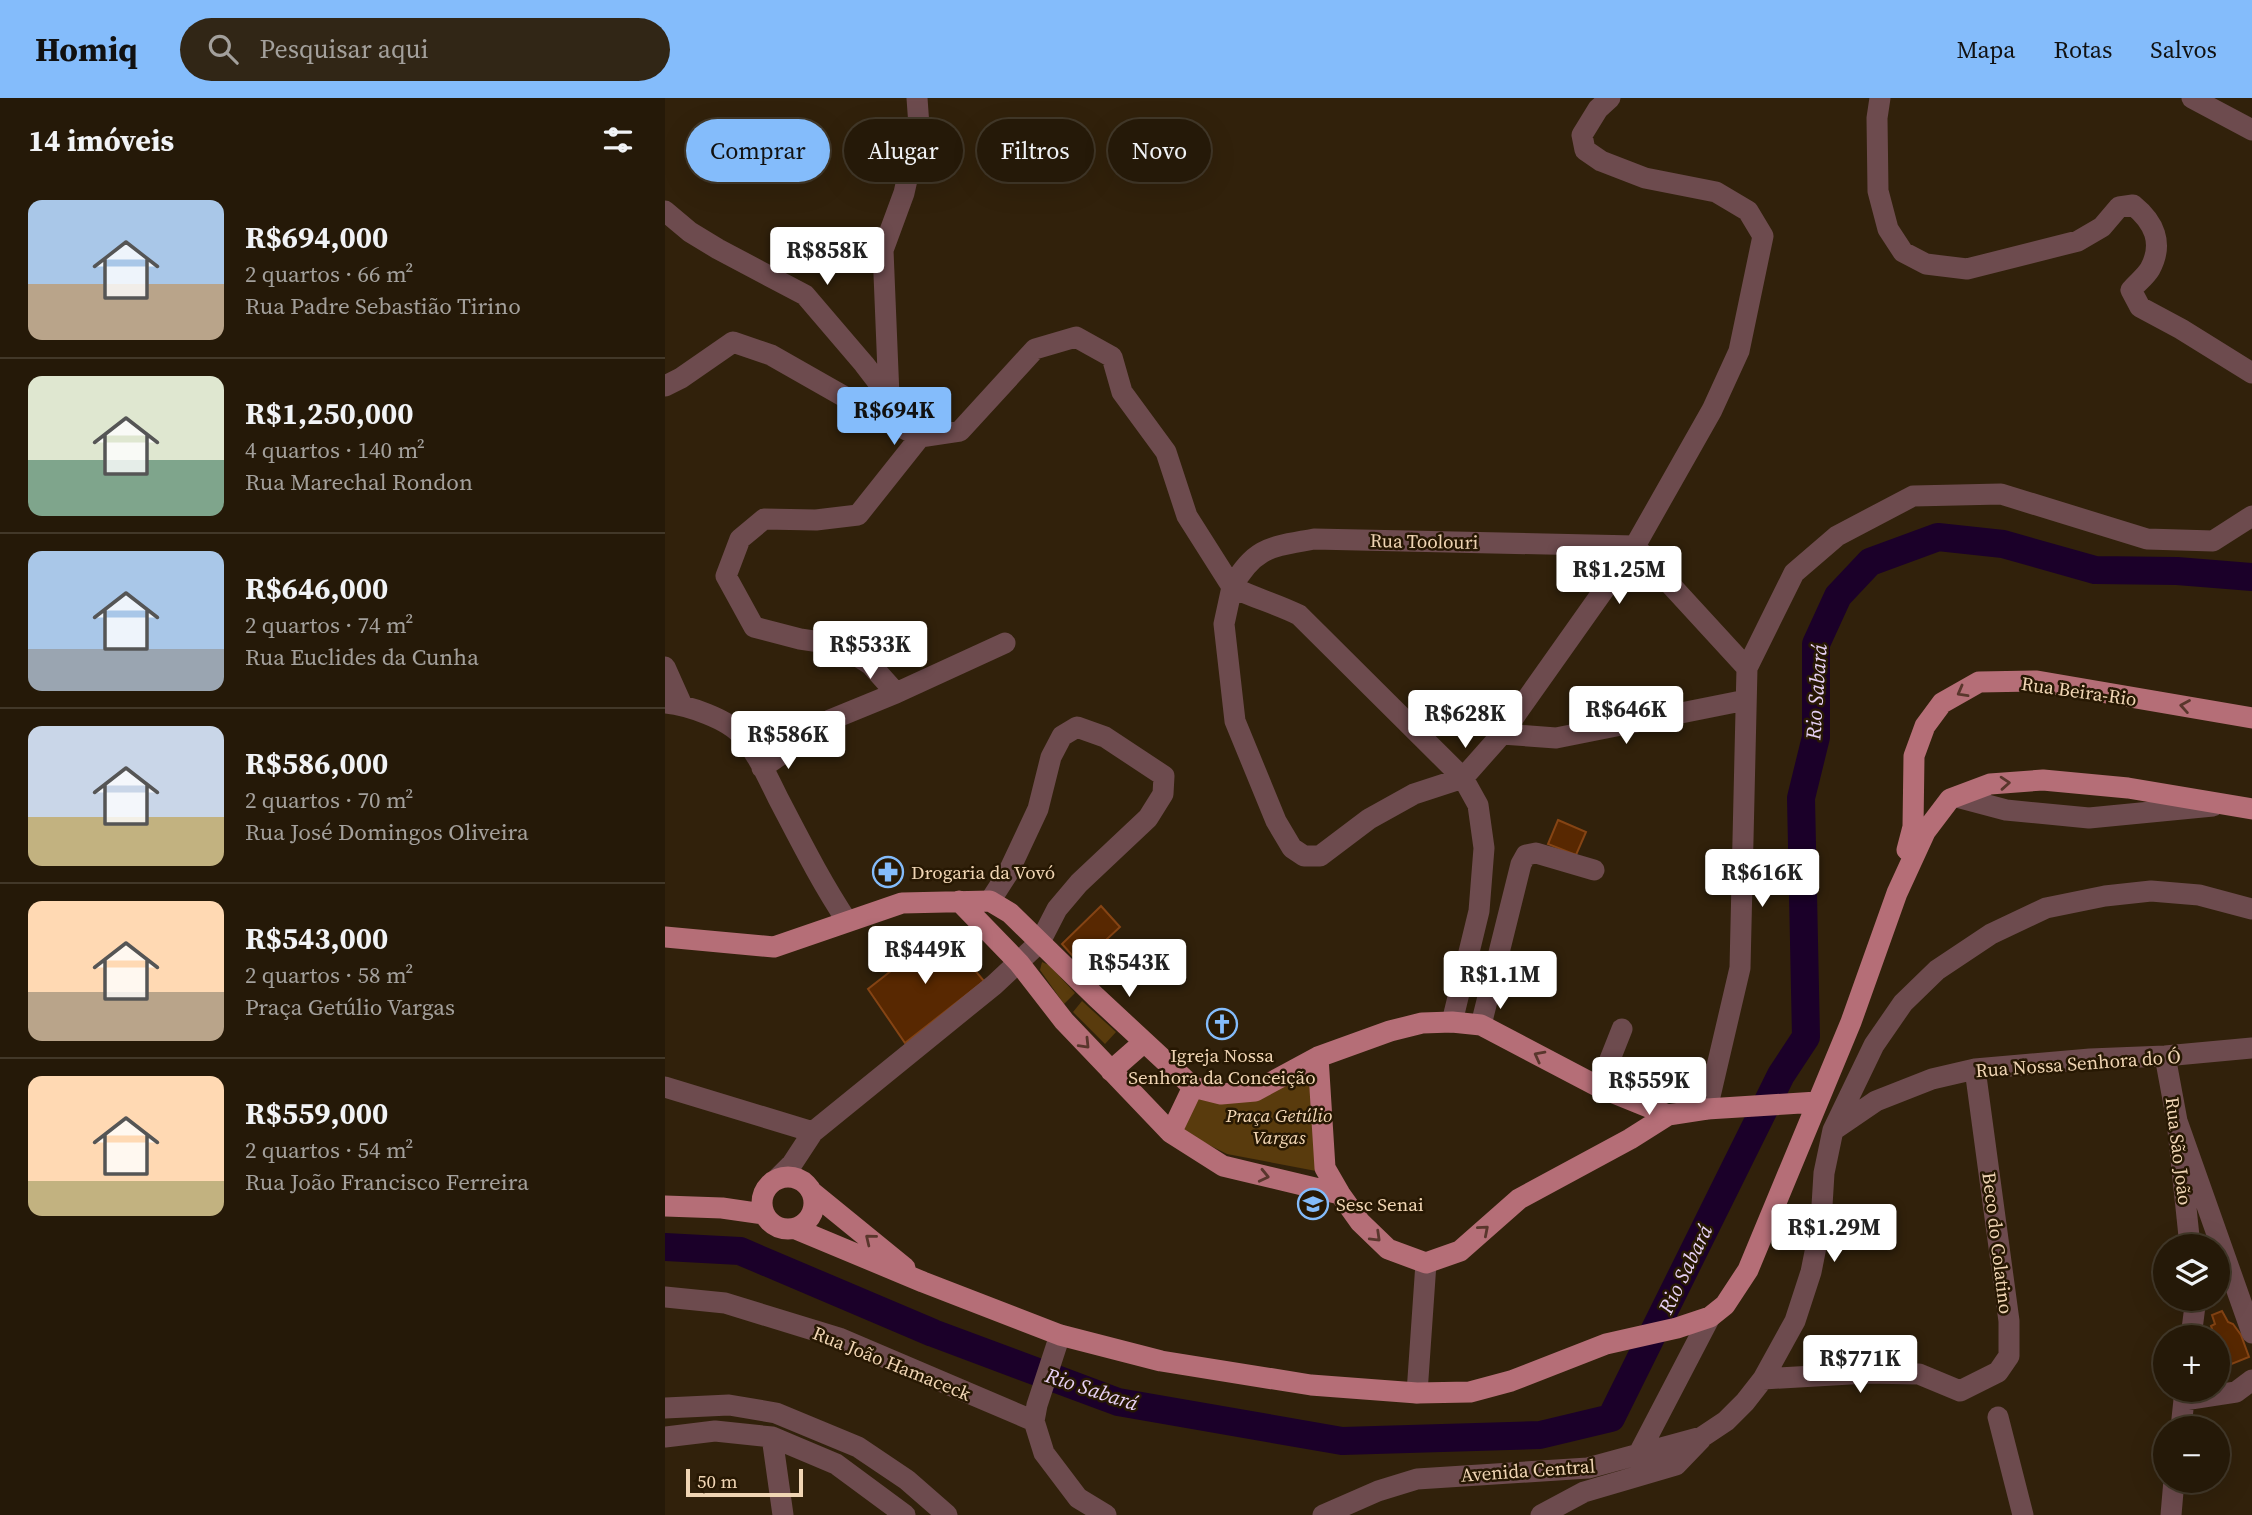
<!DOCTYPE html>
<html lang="pt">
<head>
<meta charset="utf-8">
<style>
	:root { --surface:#251908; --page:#312616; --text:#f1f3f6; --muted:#a3a09c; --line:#423829; --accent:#84bcfb }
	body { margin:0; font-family:"Source Serif 4",serif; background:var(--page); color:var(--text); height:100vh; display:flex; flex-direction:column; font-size:26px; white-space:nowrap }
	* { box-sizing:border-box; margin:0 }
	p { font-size:23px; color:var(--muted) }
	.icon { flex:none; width:38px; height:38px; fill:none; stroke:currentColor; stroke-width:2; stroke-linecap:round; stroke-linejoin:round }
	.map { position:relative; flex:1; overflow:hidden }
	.panel { display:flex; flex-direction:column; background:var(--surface); width:665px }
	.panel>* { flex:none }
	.top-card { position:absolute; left:21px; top:21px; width:665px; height:63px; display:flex; gap:14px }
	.fabs { position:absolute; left:1488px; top:1136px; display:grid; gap:14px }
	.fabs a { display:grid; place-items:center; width:77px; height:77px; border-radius:50%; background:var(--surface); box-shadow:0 7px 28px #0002,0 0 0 2px var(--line); font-size:35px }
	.scale { position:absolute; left:21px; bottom:18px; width:117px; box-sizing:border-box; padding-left:7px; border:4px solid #f0d5b4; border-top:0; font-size:19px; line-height:24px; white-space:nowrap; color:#f0d5b4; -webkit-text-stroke:5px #271803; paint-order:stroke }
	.price { position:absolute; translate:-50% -60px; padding:0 16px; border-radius:7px; background:#fff; color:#222; font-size:23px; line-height:46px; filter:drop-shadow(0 2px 4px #0008) }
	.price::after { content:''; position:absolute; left:50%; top:42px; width:21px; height:16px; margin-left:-10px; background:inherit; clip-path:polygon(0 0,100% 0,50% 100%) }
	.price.selected { background:var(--accent); color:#111 }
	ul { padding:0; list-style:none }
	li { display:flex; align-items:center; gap:21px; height:175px; padding:0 28px }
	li+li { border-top:2px solid var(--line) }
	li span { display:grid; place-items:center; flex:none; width:196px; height:140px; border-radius:14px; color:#555 }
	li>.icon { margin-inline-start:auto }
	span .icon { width:84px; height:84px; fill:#fffc; stroke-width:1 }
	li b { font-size:30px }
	h2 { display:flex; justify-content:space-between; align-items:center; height:84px; padding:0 28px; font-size:30px }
	.chip { padding:0 24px; border-radius:32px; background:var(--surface); box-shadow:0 7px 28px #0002,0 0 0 2px var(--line); font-size:24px; line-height:63px }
	.chip.selected { background:var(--accent); color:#111 }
	header { display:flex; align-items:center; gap:42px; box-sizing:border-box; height:98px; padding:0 35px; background:var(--accent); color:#111 }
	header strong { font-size:33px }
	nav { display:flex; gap:38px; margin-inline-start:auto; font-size:24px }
	.search { width:490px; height:63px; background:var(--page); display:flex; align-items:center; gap:18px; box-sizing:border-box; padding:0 24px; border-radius:38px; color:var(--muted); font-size:26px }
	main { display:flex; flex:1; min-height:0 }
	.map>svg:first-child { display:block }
	.green { fill:#593b0d }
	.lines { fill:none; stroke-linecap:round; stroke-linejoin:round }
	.river { stroke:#1b0029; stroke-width:28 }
	.building { fill:#582801; stroke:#854414; stroke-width:2 }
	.minor { stroke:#6d4b4e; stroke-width:21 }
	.major { stroke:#b56e77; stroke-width:21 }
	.oneway { stroke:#59362c }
	.labels { text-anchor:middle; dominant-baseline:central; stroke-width:5; stroke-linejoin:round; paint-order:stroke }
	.street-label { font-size:19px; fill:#f0d5b4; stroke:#271803 }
	.poi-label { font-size:19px; fill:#f0d5b4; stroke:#271803; text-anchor:start }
	.park-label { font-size:19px; font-style:italic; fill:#f5d9b7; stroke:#271803 }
	.water-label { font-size:21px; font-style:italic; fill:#e8d2f6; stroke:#271803 }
</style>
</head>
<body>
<header>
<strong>Homiq</strong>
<div class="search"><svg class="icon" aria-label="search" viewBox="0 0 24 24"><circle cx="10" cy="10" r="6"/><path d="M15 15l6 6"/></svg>Pesquisar aqui</div>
<nav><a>Mapa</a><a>Rotas</a><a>Salvos</a></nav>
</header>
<main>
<section class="panel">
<h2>14 imóveis<svg class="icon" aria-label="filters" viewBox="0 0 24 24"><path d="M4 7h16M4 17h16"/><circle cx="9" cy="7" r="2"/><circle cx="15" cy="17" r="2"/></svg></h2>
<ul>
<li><span style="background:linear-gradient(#a9c7e8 60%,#b9a48a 0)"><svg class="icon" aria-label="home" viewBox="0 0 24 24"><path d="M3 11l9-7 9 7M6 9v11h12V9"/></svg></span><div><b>R$694,000</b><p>2 quartos · 66 m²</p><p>Rua Padre Sebastião Tirino</p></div></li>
<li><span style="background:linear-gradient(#dfe7d0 60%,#7fa58c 0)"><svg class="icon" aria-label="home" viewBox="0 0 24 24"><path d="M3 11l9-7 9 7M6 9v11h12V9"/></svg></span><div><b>R$1,250,000</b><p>4 quartos · 140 m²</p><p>Rua Marechal Rondon</p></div></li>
<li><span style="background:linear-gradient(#a9c7e8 70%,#9aa5b1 0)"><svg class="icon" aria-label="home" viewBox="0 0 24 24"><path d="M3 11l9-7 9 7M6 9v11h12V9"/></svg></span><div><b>R$646,000</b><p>2 quartos · 74 m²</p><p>Rua Euclides da Cunha</p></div></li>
<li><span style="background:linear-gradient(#c9d6e8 65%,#c2b280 0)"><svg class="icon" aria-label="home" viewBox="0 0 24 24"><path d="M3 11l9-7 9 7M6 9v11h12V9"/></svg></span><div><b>R$586,000</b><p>2 quartos · 70 m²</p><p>Rua José Domingos Oliveira</p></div></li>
<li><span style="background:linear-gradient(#ffd9b3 65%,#b9a48a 0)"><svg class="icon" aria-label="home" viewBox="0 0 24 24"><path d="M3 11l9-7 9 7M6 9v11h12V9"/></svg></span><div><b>R$543,000</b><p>2 quartos · 58 m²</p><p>Praça Getúlio Vargas</p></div></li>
<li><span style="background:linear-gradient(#ffd9b3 75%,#c2b280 0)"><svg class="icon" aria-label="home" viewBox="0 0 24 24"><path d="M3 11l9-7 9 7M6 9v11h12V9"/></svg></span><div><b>R$559,000</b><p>2 quartos · 54 m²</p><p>Rua João Francisco Ferreira</p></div></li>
</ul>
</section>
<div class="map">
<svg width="1587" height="1417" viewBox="0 0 1587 1417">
	<rect width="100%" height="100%" fill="#31210b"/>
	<path class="green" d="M377 864 384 867 410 895 399 906 375 872Z
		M417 903 451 934 440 946 408 914Z
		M647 976 651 1073 562 1056 518 1034 530 994 595 997Z"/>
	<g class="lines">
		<path class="river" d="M0 1149 75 1153 268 1235 453 1304 677 1343 875 1337 946 1320 1116 977 1141 939 1136 700 1151 639V546L1173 498 1205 464 1273 439 1338 446 1430 472 1512 473 1587 479"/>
	</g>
	<path class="building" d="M893 722 921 734 911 757 883 746Z
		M436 808 455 829 415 866 397 846Z
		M277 833 319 883 240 945 203 891Z
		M1557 1213 1563 1224 1568 1226 1576 1237 1584 1259 1564 1267 1559 1254 1554 1251 1552 1239H1550L1546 1228 1550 1226 1547 1217Z"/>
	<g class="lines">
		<path class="minor" d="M1215 0 1212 20 1213 93 1223 131 1238 154 1261 166 1302 171 1413 143 1437 129 1454 109 1468 107C1489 124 1499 145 1485 171 1481 178 1472 185 1466 192L1475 209 1516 231 1587 275
			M1527 0 1587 32
			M0 113 25 134 53 151 140 197 199 266 255 339 193 417 151 422 99 421 75 441 61 478 89 529 135 541 175 547 206 567 231 595
			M0 288 16 280 68 244 106 257 208 315 255 339 295 333 370 251 411 239 447 259 457 294 501 354 522 418 567 489 559 526 570 623 611 723 627 750 639 758H655L704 721 749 696 798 680 837 636 970 448 1047 312 1074 253 1098 138 1083 113 1051 94 980 80 936 63 920 52 917 37 933 11 945 0
			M224 298 218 152 239 95 254 28 252 0
			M0 569 17 607
			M0 605C22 607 64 621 78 639 93 657 103 680 113 700 135 742 156 784 182 823
			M837 636 891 640 1081 602
			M97 670 165 622 231 595 340 545
			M1292 699 1341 712 1424 720 1548 708
			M787 924 814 813 819 750 813 707 798 680 634 517C612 506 589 500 567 489 590 448 607 449 649 441L970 448 1082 570
			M816 927 856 766 861 757 871 755 929 772
			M1500 958 1512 1023 1525 1148
			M0 989 148 1034
			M934 989 957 931
			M1042 1011 1075 870 1082 570 1129 475 1172 438 1248 398 1336 396 1482 441 1548 443 1587 418
			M1512 1023 1587 1235
			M1170 1031 1211 1003 1267 981 1310 971 1425 961 1500 958 1587 950
			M112 1081 127 1066 148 1034 329 887 375 844 392 811 414 785 483 720 498 696 499 678 440 639 412 629 397 638 386 659 373 711 343 775 325 803
			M0 1199 60 1205 174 1240 369 1323
			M395 1237 372 1307 369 1323 379 1355 413 1400 441 1417
			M1526 1239 1531 1200
			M1098 1281 1202 1275 1254 1276 1295 1293 1333 1274 1344 1258V1223L1310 971
			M752 1295 761 1165
			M1519 1302 1571 1294 1587 1282
			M0 1310 64 1307 111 1315 193 1349 242 1382 282 1417
			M1333 1319 1358 1417
			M1516 1330 1520 1292
			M0 1339 50 1333 107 1339 171 1366 240 1417
			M107 1339 118 1417
			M973 1357 1045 1219
			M658 1417 713 1393 752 1381 923 1370 1037 1339 1061 1323 1080 1304 1098 1281 1130 1223 1146 1174 1156 1124 1159 1075 1168 1032 1209 947 1238 905 1272 872 1326 836 1381 810 1440 798 1486 793 1534 797 1587 811
			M876 1417 919 1394 1011 1367 1036 1341
			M1506 1417 1509 1382"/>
		<path class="major" d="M1242 752 1248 729 1249 658 1260 628 1277 605 1314 584 1372 583 1587 620
			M294 803 354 865 399 923 506 1035 558 1068 675 1096
			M0 839 109 849 237 805 325 803 345 815 431 899 528 989 556 996 590 993 653 959 725 933 757 925 787 924 816 927 934 989 1003 1017 1042 1011 1152 1004
			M653 959 660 1070 675 1096 695 1124 723 1151 761 1165 795 1153 854 1101 965 1041 1003 1017
			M446 973 479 944
			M506 1035 528 989
			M97 1105a26 26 0 1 1 52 0a26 26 0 1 1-52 0Z
			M148 1095 240 1170
			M0 1108 57 1110 99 1116
			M131 1131 258 1184 395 1237 496 1263 646 1287 752 1295 805 1294 846 1283 941 1246 1012 1230 1045 1219 1060 1207 1083 1172 1186 924 1232 795 1260 734 1285 701 1325 686 1378 682 1463 690 1587 711"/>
	</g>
	<defs><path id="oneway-chevron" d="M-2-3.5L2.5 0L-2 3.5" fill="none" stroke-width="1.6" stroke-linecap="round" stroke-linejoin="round" transform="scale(1.75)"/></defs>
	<g class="oneway">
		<use href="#oneway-chevron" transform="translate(1297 594) rotate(151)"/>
		<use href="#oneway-chevron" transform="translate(1520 608) rotate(-170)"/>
		<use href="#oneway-chevron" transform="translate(1340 685) rotate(-4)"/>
		<use href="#oneway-chevron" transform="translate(420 946) rotate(46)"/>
		<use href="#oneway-chevron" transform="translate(874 958) rotate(-152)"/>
		<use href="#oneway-chevron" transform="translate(599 1078) rotate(13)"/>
		<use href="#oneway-chevron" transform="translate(819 1132) rotate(-41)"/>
		<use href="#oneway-chevron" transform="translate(711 1139) rotate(44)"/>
		<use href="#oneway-chevron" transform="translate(205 1141) rotate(-141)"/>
	</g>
	<defs>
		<g id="pharmacy-ring" transform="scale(1.575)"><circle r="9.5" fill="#271803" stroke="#84bcfb" stroke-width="1.5"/><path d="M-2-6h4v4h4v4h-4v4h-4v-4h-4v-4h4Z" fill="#84bcfb"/></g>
		<g id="church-ring" transform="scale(1.575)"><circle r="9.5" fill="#271803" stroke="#84bcfb" stroke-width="1.5"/><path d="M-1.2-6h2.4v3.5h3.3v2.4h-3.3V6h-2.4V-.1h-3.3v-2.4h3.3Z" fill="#84bcfb"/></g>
		<g id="university-ring" transform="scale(1.575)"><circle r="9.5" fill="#271803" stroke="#84bcfb" stroke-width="1.5"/><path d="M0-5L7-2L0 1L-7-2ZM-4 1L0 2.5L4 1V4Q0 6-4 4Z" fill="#84bcfb"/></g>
	</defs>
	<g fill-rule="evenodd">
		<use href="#pharmacy-ring" x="223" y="774"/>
		<use href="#church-ring" x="557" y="926"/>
		<use href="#university-ring" x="648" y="1106"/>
	</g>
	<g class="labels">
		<g class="street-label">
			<text transform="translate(759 443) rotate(1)">Rua Toolouri</text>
			<text transform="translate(1414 593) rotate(8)">Rua Beira-Rio</text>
			<text transform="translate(1413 965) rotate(-4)">Rua Nossa Senhora do Ó</text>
			<text transform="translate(1514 1053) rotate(83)">Rua São João</text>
			<text transform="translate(1333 1145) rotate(83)">Beco do Colatino</text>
			<text transform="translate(227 1265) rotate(22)">Rua João Hamaceck</text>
			<text transform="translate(863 1372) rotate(-4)">Avenida Central</text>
		</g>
		<g class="poi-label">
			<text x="246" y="774">Drogaria da Vovó</text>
			<text x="557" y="957" text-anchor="middle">Igreja Nossa<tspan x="557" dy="22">Senhora da Conceição</tspan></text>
			<text x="671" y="1106">Sesc Senai</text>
		</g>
		<g class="park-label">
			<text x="614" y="1017">Praça Getúlio<tspan x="614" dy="22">Vargas</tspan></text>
		</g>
		<g class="water-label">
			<text transform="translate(1151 594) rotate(-86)">Rio Sabará</text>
			<text transform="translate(1020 1171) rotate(-64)">Rio Sabará</text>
			<text transform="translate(427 1291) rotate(18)">Rio Sabará</text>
		</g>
	</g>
</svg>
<div class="fabs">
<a><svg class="icon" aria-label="layers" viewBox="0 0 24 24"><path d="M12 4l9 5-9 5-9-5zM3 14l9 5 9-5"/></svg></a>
<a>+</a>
<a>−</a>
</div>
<div class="scale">50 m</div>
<b class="price" style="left:162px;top:189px">R$858K</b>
<b class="price selected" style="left:229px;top:349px">R$694K</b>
<b class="price" style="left:954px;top:508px">R$1.25M</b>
<b class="price" style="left:205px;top:583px">R$533K</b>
<b class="price" style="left:961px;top:648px">R$646K</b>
<b class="price" style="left:800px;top:652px">R$628K</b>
<b class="price" style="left:123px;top:673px">R$586K</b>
<b class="price" style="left:1097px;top:811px">R$616K</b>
<b class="price" style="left:260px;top:888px">R$449K</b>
<b class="price" style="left:464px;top:901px">R$543K</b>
<b class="price" style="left:835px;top:913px">R$1.1M</b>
<b class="price" style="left:984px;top:1019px">R$559K</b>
<b class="price" style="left:1169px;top:1166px">R$1.29M</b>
<b class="price" style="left:1195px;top:1297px">R$771K</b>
<div class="top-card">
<a class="chip selected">Comprar</a>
<a class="chip">Alugar</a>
<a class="chip">Filtros</a>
<a class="chip">Novo</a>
</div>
</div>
</main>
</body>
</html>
